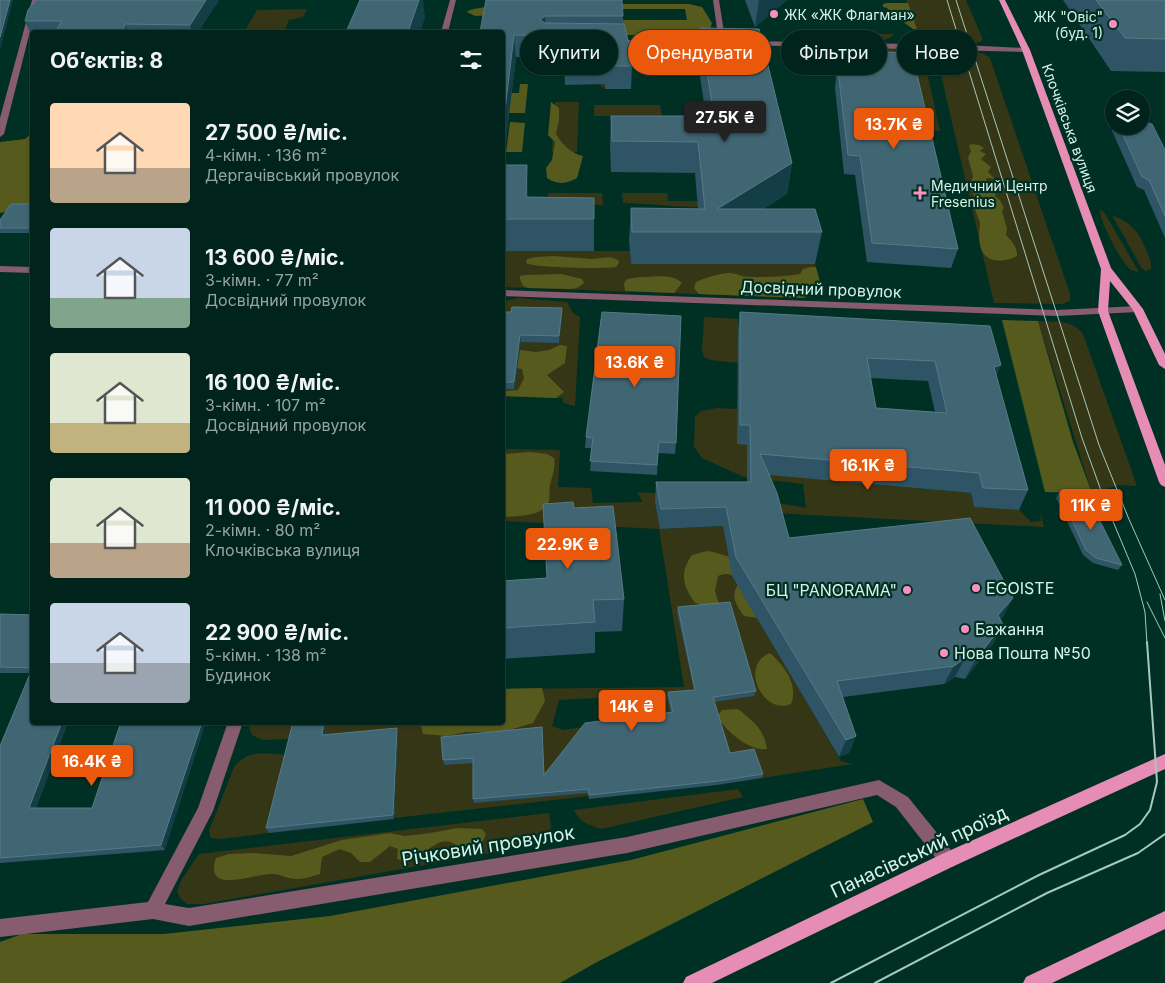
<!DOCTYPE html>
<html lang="uk">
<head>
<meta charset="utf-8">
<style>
	:root { --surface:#00241b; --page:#0a2c24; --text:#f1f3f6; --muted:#95a4a3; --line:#22413a; --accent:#ea580c }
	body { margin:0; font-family:Inter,sans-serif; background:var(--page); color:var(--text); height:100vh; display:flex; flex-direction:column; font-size:19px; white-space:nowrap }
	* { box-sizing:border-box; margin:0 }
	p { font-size:16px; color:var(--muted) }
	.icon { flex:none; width:28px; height:28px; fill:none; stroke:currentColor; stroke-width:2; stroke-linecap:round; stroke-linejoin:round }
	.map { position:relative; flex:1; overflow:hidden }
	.panel { position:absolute; left:30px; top:30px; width:475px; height:695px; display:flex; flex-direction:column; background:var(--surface); border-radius:5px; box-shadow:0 1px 4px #0004,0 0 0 1px var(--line) }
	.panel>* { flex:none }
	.guide { position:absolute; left:520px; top:30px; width:475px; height:45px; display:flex; gap:10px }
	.fabs { position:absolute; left:1105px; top:90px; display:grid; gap:10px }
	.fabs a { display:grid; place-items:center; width:45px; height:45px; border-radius:50%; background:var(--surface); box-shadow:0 1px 4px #0004,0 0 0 1px var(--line); font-size:25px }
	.price { position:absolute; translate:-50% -42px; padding:0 11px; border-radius:5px; background:var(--accent); color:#fff; font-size:16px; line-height:32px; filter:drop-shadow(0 1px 2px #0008) }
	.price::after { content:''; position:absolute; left:50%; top:30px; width:15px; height:11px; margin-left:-8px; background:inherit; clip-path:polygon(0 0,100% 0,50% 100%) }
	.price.selected { background:#222; color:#fff }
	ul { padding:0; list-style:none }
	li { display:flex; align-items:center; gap:15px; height:125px; padding:0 20px }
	li span { display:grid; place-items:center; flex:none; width:140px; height:100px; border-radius:5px; color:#555 }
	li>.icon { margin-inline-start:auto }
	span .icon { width:60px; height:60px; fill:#fffc; stroke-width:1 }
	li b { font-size:21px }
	h2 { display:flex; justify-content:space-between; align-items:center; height:60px; padding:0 20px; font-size:21px }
	.pill { padding:0 18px; border-radius:22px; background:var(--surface); box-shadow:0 1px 4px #0004,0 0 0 1px var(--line); font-size:18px; line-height:45px }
	.pill.selected { background:var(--accent); color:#fff }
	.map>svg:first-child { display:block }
	.green { fill:#343616 }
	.forest { fill:#575a1d }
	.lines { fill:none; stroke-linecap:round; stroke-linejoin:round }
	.minor { fill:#865c6e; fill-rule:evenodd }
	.major { fill:#e58db5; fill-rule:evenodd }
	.tram-far1 { stroke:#a7c8bd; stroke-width:1 }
	.tram { stroke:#a7c8bd; stroke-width:2 }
	.wall { fill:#2e5465; fill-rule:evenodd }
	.shaded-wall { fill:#143e45 }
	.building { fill:#406573; stroke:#577b85; fill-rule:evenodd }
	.poi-dot { fill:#fc8fc2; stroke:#003024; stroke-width:2 }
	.labels { text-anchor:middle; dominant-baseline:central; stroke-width:4.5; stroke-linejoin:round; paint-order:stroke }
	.far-poi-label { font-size:14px; fill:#d6f3e8; stroke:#003024; text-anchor:start }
	.far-street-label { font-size:14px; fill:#d6f3e8; stroke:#003024 }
	.street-label { font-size:16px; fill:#d6f3e8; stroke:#003024 }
	.poi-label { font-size:16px; fill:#d6f3e8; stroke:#003024; text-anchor:start }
	.near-street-label { font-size:19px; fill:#d6f3e8; stroke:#003024 }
</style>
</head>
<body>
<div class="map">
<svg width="1165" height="983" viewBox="0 0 1165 983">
	<rect width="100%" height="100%" fill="#003024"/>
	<path class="green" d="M906 0H966L983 40C968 51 924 41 910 32L917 29Z
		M307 9 303 17 289 20 284 32H244L257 10Z
		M830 33 893 34V36C884 44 835 43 830 33Z
		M615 46H637L650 49 653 58H640L641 66 629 69 605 89 599 84 598 68Z
		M793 47 922 49 940 131 921 130 835 74 826 73 825 66 787 57 786 49Z
		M935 49C951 50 978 47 990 58L1070 294V301L1062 304 994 303Z
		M555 102H579L577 152H552Z
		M594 105H660L662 116H594Z
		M548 193H602L603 205H567L548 200Z
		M622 193H667L668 201H698V207C672 207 649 203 623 203Z
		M1100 210 1104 212 1139 272C1136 271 1134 271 1131 270 1122 264 1099 220 1100 210Z
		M1112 215C1120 219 1128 222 1133 228 1140 234 1153 261 1151 269L1145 271 1141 267Z
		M503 251H630L631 264H815L822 289 815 294 803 298 503 287Z
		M518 298 567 302 573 313 580 317 575 406 563 403V398L503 396 502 305 506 301Z
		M704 317 738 319V363L710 360 704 357 702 351Z
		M1038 321C1054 322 1072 319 1083 334L1137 486 1119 485 1092 493Z
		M717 408 737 409V436L754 438 869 484 971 493 974 507 1019 510 1031 522 1041 521 1040 511 1044 527 772 513 660 529 723 526 728 554 744 596 841 761 853 764 762 778 753 754 729 758 695 695 672 717 643 720 634 696 559 700 552 726 563 730 585 727 589 796 394 818 288 755 269 833 221 839 211 838 209 831 234 767C250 748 266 754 288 755L292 739 262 740 252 735 249 727 251 723 502 722 503 689 684 687 659 529 503 521V449L560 450 558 487 591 488 593 503 643 502 637 492 767 501 806 508 803 484 744 477 702 458 694 447 695 417 701 411Z
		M738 789 743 797 601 829C589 825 579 822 574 810Z
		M549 813 551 828 542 842 498 852 204 904H187L180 898 177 891 182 879 199 854Z"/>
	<path class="forest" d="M887 3H908L917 29H913L899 19 880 15 889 11 887 8 883 7V4Z
		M625 4H689L702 7 712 23 709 32 693 35H503L502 32 621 20H687L685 9H621L475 16 467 12C477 2 602 4 625 4Z
		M520 84H528L525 113H509L511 93H519Z
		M551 102 559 108V120L556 134C563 145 570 153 583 156L577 178C567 184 557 185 547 178L546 168 552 160 555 142 548 135Z
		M510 122 525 123 522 152H506Z
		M32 133V205L0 213V142L25 139Z
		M971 144 979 145 984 148 980 151 986 154 981 159 991 167 988 172 995 179 987 178 986 180 992 183 997 189 995 196 1000 200 1004 208 1002 211 1007 229 1006 235C1012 242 1017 246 1017 256 1006 262 989 264 982 251 978 243 979 232 980 225 980 220 976 214 975 209L978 206 970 185 973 176 968 158 971 151 969 146Z
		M554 256 592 259 610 257 618 260 619 263 616 267C605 269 534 268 526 263L527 259 536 257Z
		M810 267H816L822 289 815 294 803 298 699 294 694 288 696 282C701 279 724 272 730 273 736 273 742 277 749 277 765 277 784 277 800 274L803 269Z
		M562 274 582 279 584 283 577 288 571 289 528 288 523 286 520 279V276L525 275Z
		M640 277C653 277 673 273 682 283L674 293 625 291 624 283 627 279Z
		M1002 320 1038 321 1073 442 1092 493 1045 492Z
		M560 345 567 346 565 363 547 375 564 392 556 398 503 396V391L518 390 524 378 522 369 503 366 513 349 536 352 549 350Z
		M530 452 547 454 554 458C556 467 552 476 550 485 549 490 550 496 549 501 544 517 516 516 503 517V454Z
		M707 551C716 552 722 555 730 557 752 563 771 554 776 585L759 594 744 596 757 618 744 616C736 605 729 594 740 583 734 574 728 572 718 576L715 591 719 604 711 607 695 603C683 586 679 573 692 555Z
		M770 653C784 666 799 684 791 704 764 716 738 666 770 653Z
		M542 688 545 701 533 723 503 732H466L446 736 423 734 420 723 502 722 503 689Z
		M738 709C753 721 764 729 767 749 748 751 726 731 717 716L722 710Z
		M863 799 873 822 597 962 560 983H0V942L22 934H164L330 916 631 860Z
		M457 828 482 829 486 834C481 847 476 850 462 851 438 822 425 868 397 859L398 849 390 846 370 862H360L351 853 340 849 322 857 320 874C310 877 299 881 289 878 284 877 279 874 274 874 256 872 203 897 216 858L229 854 254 853 291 856 342 840 390 833 405 836 431 833Z"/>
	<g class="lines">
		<path class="minor" d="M32 0H38L4 134 0 137V118Z
			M450 0H456L448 32H441Z
			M713 0H719L726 45 719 43Z
			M610 40 713 41 717 43 713 45 613 44H610Z
			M743 41 962 45 1026 48 1030 50 1026 52 746 45H743Z
			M0 266 32 267V273L0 272Z
			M502 290 1057 310 1138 306 1143 309 1138 312 1057 316 502 296Z
			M228 722H243L213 811 165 904 189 908 627 837 879 780 908 797 954 854 956 860 954 866 948 868 942 866 896 807 877 795 627 853 189 926 153 919 0 937V919L148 902 198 808Z"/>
		<path class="major" d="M999 0H1005L1030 50 1111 268 1143 309 1165 354V369L1159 365 1133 310 1110 281 1108 311 1165 465V487L1161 485 1159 482 1098 311 1101 269 1022 50Z
			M1165 754V769L954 866 712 983H683L686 977 942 854Z
			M1165 911V929L1052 983H1023L1026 977Z"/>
		<path class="tram-far1" d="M947 0 1082 438 1107 507 1135 574 1145 612 1147 644
			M956 0 1099 445 1128 517 1165 600
			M1160 594 1165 621
			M1147 602 1165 638"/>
		<path class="tram" d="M831 983 1039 875 1125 835 1140 824 1150 810 1157 782 1147 642
			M875 983 1047 893 1138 853 1165 834"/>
	</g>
	<path class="wall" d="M219 0 198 32H32V35H31L25 21Z
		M486 0 623 16V24L632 66 631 89H605V84L565 85 564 59 516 57 503 165 528 197 594 198V251H502V32Z
		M745 0H787L755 27Z
		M1063 0H1165V72L1111 71Z
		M700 28 792 163 787 194 763 209 822 232 815 264H631L629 240 631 208 698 209 695 173 611 172 610 146 611 116H706L697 57Z
		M838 50 958 249 951 268 867 262 855 175 844 174 835 88 836 80 835 67Z
		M1113 115 1114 126H1141L1165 150V238L1144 190 1137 187 1109 124Z
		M32 204V233H0V220Z
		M562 308V315L559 343 521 342 514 389H502V312H511Z
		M740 312 996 376 1028 490 1019 510 974 507 971 493 769 475 789 538 1003 617 1000 619 1003 625 993 644 965 679 955 677 944 684 843 697 856 736 849 753 839 757 732 576 723 526 660 529 655 502 656 482H747V445L737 444 738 331ZM870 378 928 381 935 412 876 408Z
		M586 437 676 443 675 454 658 453 657 475 590 471 592 448H585Z
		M1059 493 1122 565 1118 570 1093 563 1083 555 1056 498Z
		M574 508 624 599 622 631 595 632V653L502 659V581L546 578Z
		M678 607 756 691 754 696 714 702 730 753 763 774 762 778 717 785 589 799 588 793 474 803 473 799V763L444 765 441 737 544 775 671 713 667 697 668 692 694 690 677 612Z
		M0 614 32 615V722H68L36 808H92L121 722 165 850 0 863V746L31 673H0Z
		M293 722H326L325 734 398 733 394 819 269 833 266 828Z"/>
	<path class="shaded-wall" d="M10 0H13L0 50V37Z
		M206 0H219L198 32H192L190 25Z
		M419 0H423L425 18 420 32H408Z
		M759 0H787L755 27Z
		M545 16 546 36 540 20Z
		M125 24 127 32H123Z
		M514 35 516 57 502 172V135Z
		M792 163 787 194 727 232 717 209Z
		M527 165 528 196V219L526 197Z
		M562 308V315L559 343V336Z
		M520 335 521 342 514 389V382Z
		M1001 365 993 384 994 367Z
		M1013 598 1003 617 988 634 998 615Z
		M1003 625 993 644 965 679 975 660Z
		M965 658 955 677 944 684 954 666Z
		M62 722H68L34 813 29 808Z
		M202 722H206L165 850 161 845Z
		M324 722H326L324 739 322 735Z
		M397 728 398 733 394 819 393 815Z
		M856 736 849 753 839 757 846 740Z"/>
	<path class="building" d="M0 0H10L0 37Z
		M36 0H206L190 25 125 24 123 32H55L62 21H25L28 10Z
		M360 0H419L408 32H346Z
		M486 0H622L623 16H545L540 20 545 23 624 24 630 48 632 66H606L605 61 564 62 563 36 514 35 502 135V32H480Z
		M1096 0H1165V39L1125 38Z
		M700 28 759 29 792 163 717 209H815L822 232H632L631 208 705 209 698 142 612 141 611 116H714Z
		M838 50 912 53 958 249 872 243 860 156 848 155 838 70H841Z
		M32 79V87H30Z
		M1141 122 1152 124 1165 150V216L1149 180 1142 177 1119 126H1141Z
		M502 165H527L526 197 594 198V219H502Z
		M11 204H32V228H0V220Z
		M512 307 562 308 559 336 520 335 514 382H502V312H511Z
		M602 312 681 316 676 443 659 442 657 465 590 461 593 438 586 437Z
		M740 312 990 326 1001 365 994 367 1028 490 983 488 979 473 760 454 777 493 789 538 970 518 1013 598 998 615 1003 625 975 660 965 658 954 666 837 681 856 736 846 740 736 557 726 507 661 509 656 482H751L750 425H740ZM867 358 935 361 947 413 876 408Z
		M1059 493 1094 509 1122 565 1096 558 1086 550Z
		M573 502 574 508 613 506 624 599 593 600 595 622 502 628V581L547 578 543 504Z
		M730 602 756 691 713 697 730 753 754 749 763 774 718 781 589 795 588 789 473 799V758L443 760 441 737 542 727 544 775 585 723 673 712 668 692 695 690 678 607Z
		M0 614 32 615V668L0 667Z
		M32 669V722H62L29 808H92L121 722H202L161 845 0 858V746Z
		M293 722H324L322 735 397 728 393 815 266 828Z"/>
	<g class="poi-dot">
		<circle cx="774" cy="14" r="5"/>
		<circle cx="1113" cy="24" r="5"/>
		<path d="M917.5 185.5h5v5h5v5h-5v5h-5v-5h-5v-5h5z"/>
		<circle cx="976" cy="588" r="5"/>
		<circle cx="907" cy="590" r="5"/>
		<circle cx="965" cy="629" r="5"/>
		<circle cx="944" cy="653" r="5"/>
	</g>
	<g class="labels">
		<g class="far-poi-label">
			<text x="784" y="14">ЖК «ЖК Флагман»</text>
			<text x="1103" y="16" text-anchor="end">ЖК "Овіс"<tspan x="1103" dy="16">(буд. 1)</tspan></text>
			<text x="931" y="185">Медичний Центр<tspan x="931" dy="16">Fresenius</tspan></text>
		</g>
		<g class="far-street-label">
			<text transform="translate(1070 128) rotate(70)">Клочківська вулиця</text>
		</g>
		<g class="street-label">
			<text transform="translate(821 289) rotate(2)">Досвідний провулок</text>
		</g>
		<g class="poi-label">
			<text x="986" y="588">EGOISTE</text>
			<text x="897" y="590" text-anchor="end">БЦ "PANORAMA"</text>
			<text x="975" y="629">Бажання</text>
			<text x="954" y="653">Нова Пошта №50</text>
		</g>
		<g class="near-street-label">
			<text transform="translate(488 846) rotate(-9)">Річковий провулок</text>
			<text transform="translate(919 852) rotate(-25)">Панасівський проїзд</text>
		</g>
	</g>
</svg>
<div class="fabs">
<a><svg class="icon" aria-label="layers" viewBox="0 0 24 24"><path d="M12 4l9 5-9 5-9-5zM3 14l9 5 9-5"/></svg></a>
</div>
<b class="price selected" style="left:725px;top:143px">27.5K ₴</b>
<b class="price" style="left:894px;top:150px">13.7K ₴</b>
<b class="price" style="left:635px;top:388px">13.6K ₴</b>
<b class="price" style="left:868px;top:491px">16.1K ₴</b>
<b class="price" style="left:1091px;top:531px">11K ₴</b>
<b class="price" style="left:568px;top:570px">22.9K ₴</b>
<b class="price" style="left:632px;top:732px">14K ₴</b>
<b class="price" style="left:92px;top:787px">16.4K ₴</b>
<div class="guide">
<a class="pill">Купити</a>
<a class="pill selected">Орендувати</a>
<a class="pill">Фільтри</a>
<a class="pill">Нове</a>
</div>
<section class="panel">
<h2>Об’єктів: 8<svg class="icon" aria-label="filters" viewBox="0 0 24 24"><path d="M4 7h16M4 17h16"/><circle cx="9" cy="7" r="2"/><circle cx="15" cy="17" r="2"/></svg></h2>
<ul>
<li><span style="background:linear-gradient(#ffd9b3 65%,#b9a48a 0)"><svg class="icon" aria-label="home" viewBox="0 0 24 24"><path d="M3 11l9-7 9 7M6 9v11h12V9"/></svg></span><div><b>27 500 ₴/міс.</b><p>4-кімн. · 136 m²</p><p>Дергачівський провулок</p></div></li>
<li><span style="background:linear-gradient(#c9d6e8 70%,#7fa58c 0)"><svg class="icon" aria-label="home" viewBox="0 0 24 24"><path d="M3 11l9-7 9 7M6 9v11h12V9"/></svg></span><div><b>13 600 ₴/міс.</b><p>3-кімн. · 77 m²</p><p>Досвідний провулок</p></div></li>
<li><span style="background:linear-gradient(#dfe7d0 70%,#c2b280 0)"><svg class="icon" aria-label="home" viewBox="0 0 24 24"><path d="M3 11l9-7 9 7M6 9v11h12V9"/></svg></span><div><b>16 100 ₴/міс.</b><p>3-кімн. · 107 m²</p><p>Досвідний провулок</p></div></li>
<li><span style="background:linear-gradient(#dfe7d0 65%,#b9a48a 0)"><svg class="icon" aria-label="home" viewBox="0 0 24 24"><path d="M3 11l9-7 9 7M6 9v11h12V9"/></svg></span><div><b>11 000 ₴/міс.</b><p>2-кімн. · 80 m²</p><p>Клочківська вулиця</p></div></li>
<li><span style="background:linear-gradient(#c9d6e8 60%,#9aa5b1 0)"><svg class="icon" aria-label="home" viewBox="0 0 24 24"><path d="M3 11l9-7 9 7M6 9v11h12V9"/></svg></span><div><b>22 900 ₴/міс.</b><p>5-кімн. · 138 m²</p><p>Будинок</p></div></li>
</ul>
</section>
</div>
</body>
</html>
